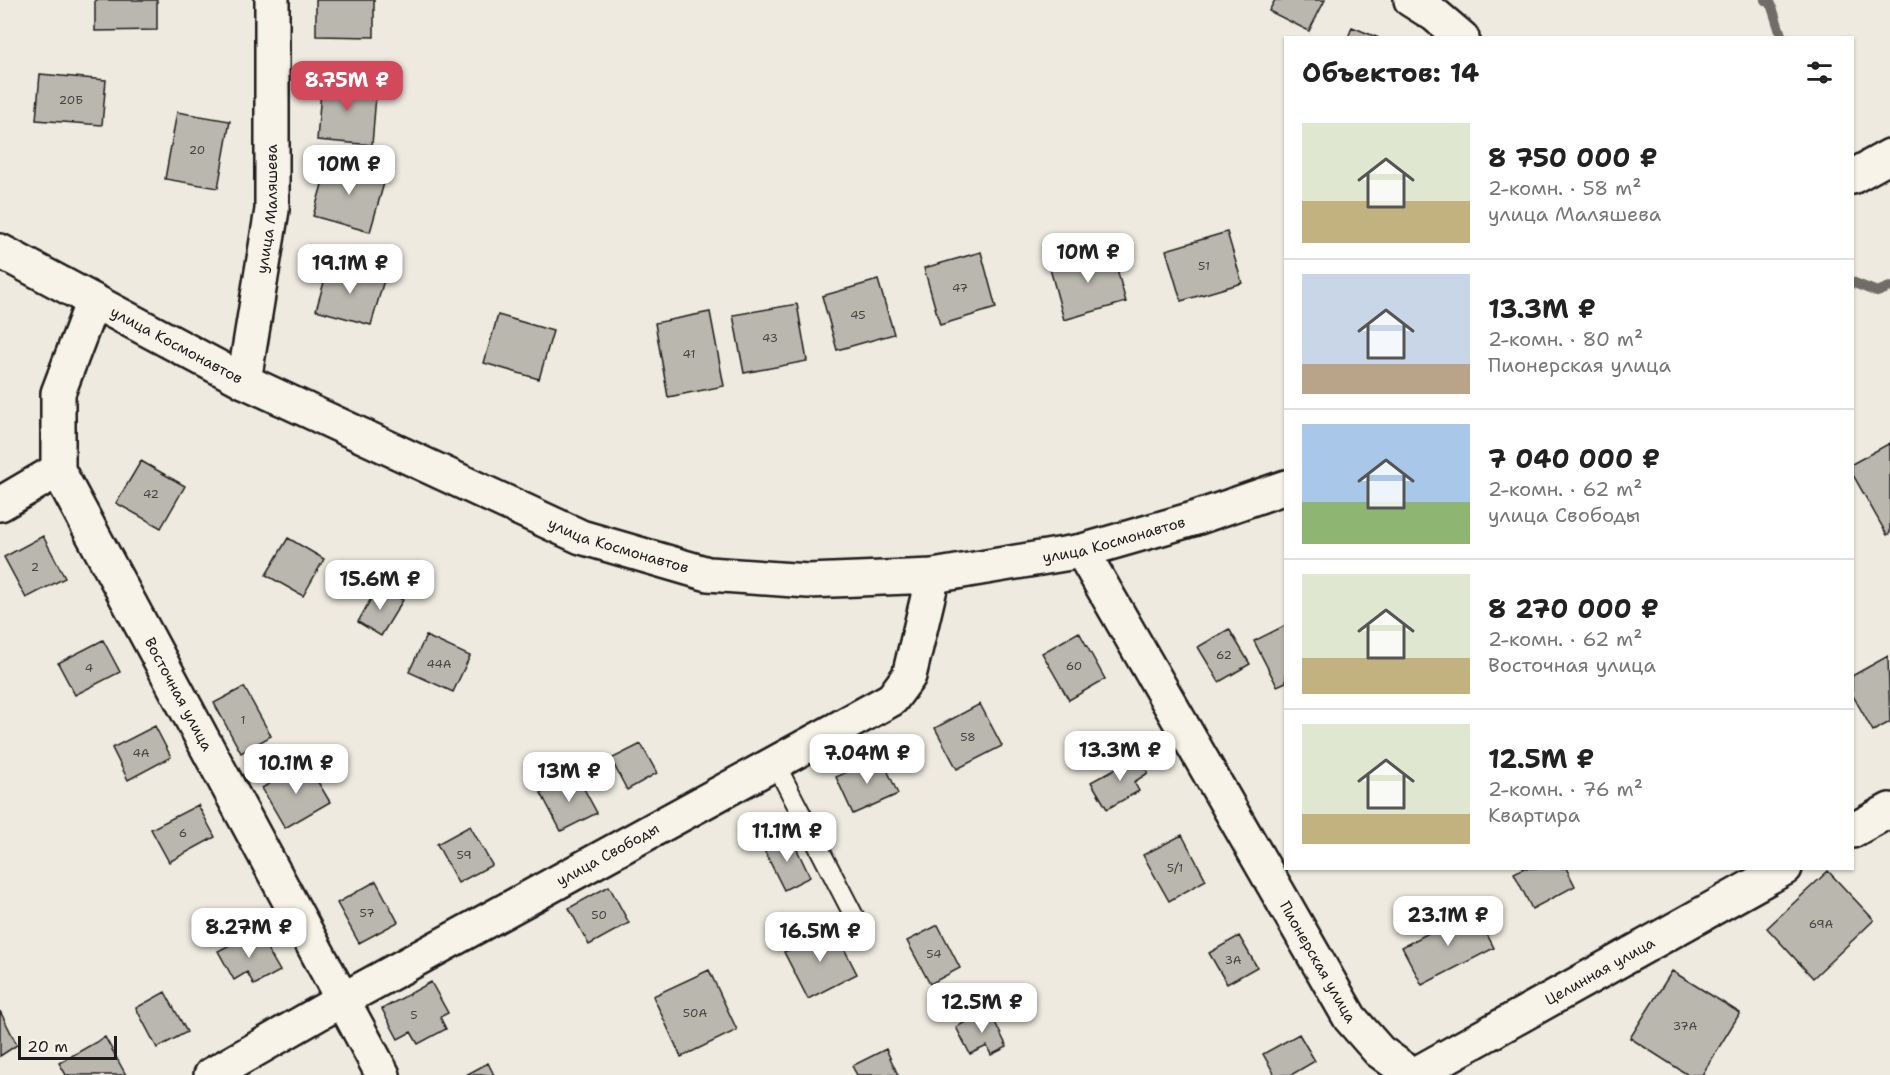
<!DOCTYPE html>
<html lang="ru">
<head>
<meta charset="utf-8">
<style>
	:root { --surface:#fff; --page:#f6f6f6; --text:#222; --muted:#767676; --line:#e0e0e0; --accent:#d1495b }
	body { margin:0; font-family:"Shantell Sans",sans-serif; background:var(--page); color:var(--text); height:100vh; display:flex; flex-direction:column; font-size:22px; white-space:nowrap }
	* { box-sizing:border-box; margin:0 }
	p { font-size:20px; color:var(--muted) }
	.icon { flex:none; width:33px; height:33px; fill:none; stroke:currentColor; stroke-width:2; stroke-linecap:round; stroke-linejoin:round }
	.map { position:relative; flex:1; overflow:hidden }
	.drawer { position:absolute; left:1284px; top:36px; width:570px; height:834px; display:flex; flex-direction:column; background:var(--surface); border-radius:0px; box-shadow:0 2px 4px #0004 }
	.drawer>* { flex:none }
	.scale { position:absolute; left:18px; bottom:15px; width:99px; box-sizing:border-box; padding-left:6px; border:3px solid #1c1c1c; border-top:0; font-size:16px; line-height:21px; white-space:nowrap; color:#1c1c1c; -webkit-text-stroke:4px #f7f3e8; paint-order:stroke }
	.price { position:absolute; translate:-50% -51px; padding:0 14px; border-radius:12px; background:#fff; color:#222; font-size:20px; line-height:39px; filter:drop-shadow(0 2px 3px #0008) }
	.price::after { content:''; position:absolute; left:50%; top:36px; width:18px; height:14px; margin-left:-9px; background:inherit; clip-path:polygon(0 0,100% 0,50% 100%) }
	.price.selected { background:var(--accent); color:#fff }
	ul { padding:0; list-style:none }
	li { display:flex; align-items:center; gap:18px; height:150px; padding:0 18px }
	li+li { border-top:2px solid var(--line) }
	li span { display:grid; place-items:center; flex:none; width:168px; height:120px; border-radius:0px; color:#555 }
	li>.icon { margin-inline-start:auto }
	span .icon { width:72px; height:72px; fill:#fffc; stroke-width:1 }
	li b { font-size:26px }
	h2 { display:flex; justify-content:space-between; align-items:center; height:72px; padding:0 18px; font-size:26px }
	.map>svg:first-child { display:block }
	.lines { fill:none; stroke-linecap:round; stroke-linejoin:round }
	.stream { stroke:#6f6d69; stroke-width:10 }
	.building { fill:#bab7af; stroke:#1c1c1c; stroke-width:1.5 }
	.lane-casing { stroke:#1c1c1c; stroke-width:22 }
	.street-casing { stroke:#1c1c1c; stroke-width:38 }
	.secondary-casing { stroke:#1c1c1c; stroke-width:38 }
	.lane { stroke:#f7f3e8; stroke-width:18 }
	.street { stroke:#f7f3e8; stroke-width:33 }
	.secondary { stroke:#f7f3e8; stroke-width:33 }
	.labels { text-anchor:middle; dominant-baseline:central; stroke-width:4.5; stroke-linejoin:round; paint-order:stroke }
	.number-label { font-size:12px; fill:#444341 }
	.street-label { font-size:15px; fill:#1c1c1c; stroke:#f7f3e8 }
</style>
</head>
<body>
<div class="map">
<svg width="1890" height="1075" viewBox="0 0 1890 1075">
	<rect width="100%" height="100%" fill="#eeeae0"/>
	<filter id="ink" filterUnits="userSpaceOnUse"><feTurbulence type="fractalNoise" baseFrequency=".0167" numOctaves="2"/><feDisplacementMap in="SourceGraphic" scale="12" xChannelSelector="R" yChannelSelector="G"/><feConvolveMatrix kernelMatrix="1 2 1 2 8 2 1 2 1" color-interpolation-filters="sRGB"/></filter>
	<g filter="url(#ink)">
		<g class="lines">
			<path class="stream" d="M1765 0 1771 4 1782 38
				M1852 282 1877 292 1890 287"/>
		</g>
		<path class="building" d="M95 0H157V30L95 31Z
			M316 0H374V37L316 36Z
			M1275 0H1325L1309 31 1269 11Z
			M1352 27 1379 38H1348Z
			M40 74 106 80 102 125 36 120Z
			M322 79 377 83 372 145 317 140Z
			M177 112 230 121 218 188 165 179Z
			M329 160 386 176 370 232 313 216Z
			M1227 232 1242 283 1181 301 1166 250Z
			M1111 247 1126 302 1064 320 1049 265Z
			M981 252 996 308 940 325 924 268Z
			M329 265 384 280 371 325 316 310Z
			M878 280 894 334 837 350 822 296Z
			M797 304 807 361 744 373 733 315Z
			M710 312 724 386 668 397 655 323Z
			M498 315 553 331 539 379 484 363Z
			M1890 443V533L1887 535 1852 473V464Z
			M141 461 185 486 161 528 116 503Z
			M43 536 65 578 26 598 4 557Z
			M288 538 324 559 303 596 266 575Z
			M378 586 403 600 381 636 358 622Z
			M1286 625V682L1277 686 1254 641Z
			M1229 629 1250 664 1219 682 1198 647Z
			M1079 632 1105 679 1069 700 1042 653Z
			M426 636 470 656 453 692 409 672Z
			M103 640 120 672 75 695 58 663Z
			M1888 656 1890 722 1873 731 1852 694V676Z
			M244 687 271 736 241 753 214 703Z
			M980 704 1002 746 957 769 935 728Z
			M155 726 171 757 128 780 112 748Z
			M641 744 657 773 627 790 611 759Z
			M881 756 898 794 853 814 836 777Z
			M1138 756 1148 773 1134 782 1139 791 1107 809 1091 782Z
			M306 762 330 802 285 828 262 788Z
			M576 774 597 813 561 831 541 793Z
			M198 805 215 837 169 862 151 829Z
			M470 826 492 865 458 883 437 844Z
			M1182 835 1206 880 1169 901 1143 855Z
			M791 837 810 877 784 890 764 850Z
			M1524 868H1566L1575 886 1532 909 1514 873Z
			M1828 871 1874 920 1813 978 1767 928Z
			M376 881 398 922 359 943 337 903Z
			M609 886 629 923 589 945 569 908Z
			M1474 909 1494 948 1422 985 1402 947Z
			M938 925 960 968 930 984 907 941Z
			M833 927 857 974 808 999 784 952Z
			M257 931 280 971 254 985 247 972 234 980 218 951Z
			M1239 936 1257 967 1227 984 1209 953Z
			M709 970 737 1030 681 1057 653 996Z
			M1672 971 1740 1013 1702 1075H1688L1630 1038Z
			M431 982 448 1013 440 1017 446 1029 418 1044 411 1032 398 1039 382 1009Z
			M165 992 187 1032 157 1048 136 1008Z
			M989 1010 1007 1047 991 1055 987 1046 970 1054 956 1027Z
			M0 1011 17 1045 0 1056Z
			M1299 1034 1315 1061 1291 1075H1275L1263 1054Z
			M105 1037 126 1075H66L59 1063Z
			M886 1049 898 1075H857L852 1066Z
			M488 1063 494 1075H466Z"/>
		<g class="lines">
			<g class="lane-casing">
				<path id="lane" d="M775 763 855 918"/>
			</g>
			<g class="street-casing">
				<g id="street">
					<path d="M1411 0 1435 15 1462 38"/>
					<path id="s1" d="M93 301 58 393V470L383 1075"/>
					<path id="s2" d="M244 381 272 210V0"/>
					<path d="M0 504 58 470"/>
					<path d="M1852 831 1890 810"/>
					<path id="s3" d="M211 1075 342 1000 892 699 909 676 933 576"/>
					<path id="s4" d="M1414 1075 1785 868"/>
				</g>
			</g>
			<g class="secondary-casing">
				<g id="secondary">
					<path d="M1852 177 1890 156"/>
					<path id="s5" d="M0 251 244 381 581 537 708 574 808 581 933 576 1082 551 1193 519 1286 487"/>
					<path id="s6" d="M1082 551 1350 1018 1379 1051 1412 1075"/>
				</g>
			</g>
			<use href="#lane" class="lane"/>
			<use href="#street" class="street"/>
			<use href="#secondary" class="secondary"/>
		</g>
	</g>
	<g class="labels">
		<g class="number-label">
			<text x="71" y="100">20Б</text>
			<text x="197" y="150">20</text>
			<text x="1204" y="266">51</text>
			<text x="960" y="288">47</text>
			<text x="858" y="315">45</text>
			<text x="770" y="338">43</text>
			<text x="689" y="354">41</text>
			<text x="151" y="494">42</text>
			<text x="35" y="567">2</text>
			<text x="1224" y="655">62</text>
			<text x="439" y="664">44А</text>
			<text x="1074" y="666">60</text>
			<text x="89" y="668">4</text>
			<text x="243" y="720">1</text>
			<text x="968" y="737">58</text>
			<text x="141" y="753">4А</text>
			<text x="183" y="833">6</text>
			<text x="464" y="855">59</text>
			<text x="1175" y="868">5/1</text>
			<text x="367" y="913">57</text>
			<text x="599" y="915">50</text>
			<text x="1821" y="924">69А</text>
			<text x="934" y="954">54</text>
			<text x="1233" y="960">3А</text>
			<text x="695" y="1013">50А</text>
			<text x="414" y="1015">5</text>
			<text x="1685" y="1026">37А</text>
		</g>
		<g class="street-label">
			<text stroke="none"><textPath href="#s2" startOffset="174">улица Маляшева</textPath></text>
			<text stroke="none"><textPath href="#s5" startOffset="200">улица Космонавтов</textPath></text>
			<text stroke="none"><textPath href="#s5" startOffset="1190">улица Космонавтов</textPath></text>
			<text stroke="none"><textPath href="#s5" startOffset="686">улица Космонавтов</textPath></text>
			<text stroke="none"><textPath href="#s1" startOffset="430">Восточная улица</textPath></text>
			<text stroke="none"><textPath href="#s3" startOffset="454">улица Свободы</textPath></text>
			<text stroke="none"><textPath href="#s6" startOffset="474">Пионерская улица</textPath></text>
			<text stroke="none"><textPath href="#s4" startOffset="213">Целинная улица</textPath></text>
		</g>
	</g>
</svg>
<div class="scale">20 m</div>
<b class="price selected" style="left:347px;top:112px">8.75M ₽</b>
<b class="price" style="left:349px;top:196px">10M ₽</b>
<b class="price" style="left:1088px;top:284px">10M ₽</b>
<b class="price" style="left:350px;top:295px">19.1M ₽</b>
<b class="price" style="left:380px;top:611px">15.6M ₽</b>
<b class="price" style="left:1120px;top:782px">13.3M ₽</b>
<b class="price" style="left:867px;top:785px">7.04M ₽</b>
<b class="price" style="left:296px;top:795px">10.1M ₽</b>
<b class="price" style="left:569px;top:803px">13M ₽</b>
<b class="price" style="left:787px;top:863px">11.1M ₽</b>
<b class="price" style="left:1448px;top:947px">23.1M ₽</b>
<b class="price" style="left:249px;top:959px">8.27M ₽</b>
<b class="price" style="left:820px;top:963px">16.5M ₽</b>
<b class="price" style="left:982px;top:1034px">12.5M ₽</b>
<section class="drawer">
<h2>Объектов: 14<svg class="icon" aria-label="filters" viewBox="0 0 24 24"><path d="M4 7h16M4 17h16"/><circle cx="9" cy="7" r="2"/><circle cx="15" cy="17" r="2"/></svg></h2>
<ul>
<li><span style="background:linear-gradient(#dfe7d0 65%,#c2b280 0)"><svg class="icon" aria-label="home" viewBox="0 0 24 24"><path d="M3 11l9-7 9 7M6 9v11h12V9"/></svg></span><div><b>8 750 000 ₽</b><p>2-комн. · 58 m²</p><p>улица Маляшева</p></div></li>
<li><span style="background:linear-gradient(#c9d6e8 75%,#b9a48a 0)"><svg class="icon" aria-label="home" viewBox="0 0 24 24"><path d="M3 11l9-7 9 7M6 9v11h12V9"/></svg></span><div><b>13.3M ₽</b><p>2-комн. · 80 m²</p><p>Пионерская улица</p></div></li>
<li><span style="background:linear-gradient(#a9c7e8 65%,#8fb573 0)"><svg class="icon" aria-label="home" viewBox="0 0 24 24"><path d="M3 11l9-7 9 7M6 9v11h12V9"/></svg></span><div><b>7 040 000 ₽</b><p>2-комн. · 62 m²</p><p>улица Свободы</p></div></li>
<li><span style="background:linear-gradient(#dfe7d0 70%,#c2b280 0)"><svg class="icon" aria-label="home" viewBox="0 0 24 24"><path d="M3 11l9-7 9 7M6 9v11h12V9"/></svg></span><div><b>8 270 000 ₽</b><p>2-комн. · 62 m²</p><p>Восточная улица</p></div></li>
<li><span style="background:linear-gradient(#dfe7d0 75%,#c2b280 0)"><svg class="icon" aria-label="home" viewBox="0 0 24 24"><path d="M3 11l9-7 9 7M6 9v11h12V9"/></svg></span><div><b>12.5M ₽</b><p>2-комн. · 76 m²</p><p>Квартира</p></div></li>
</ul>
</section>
</div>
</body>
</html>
